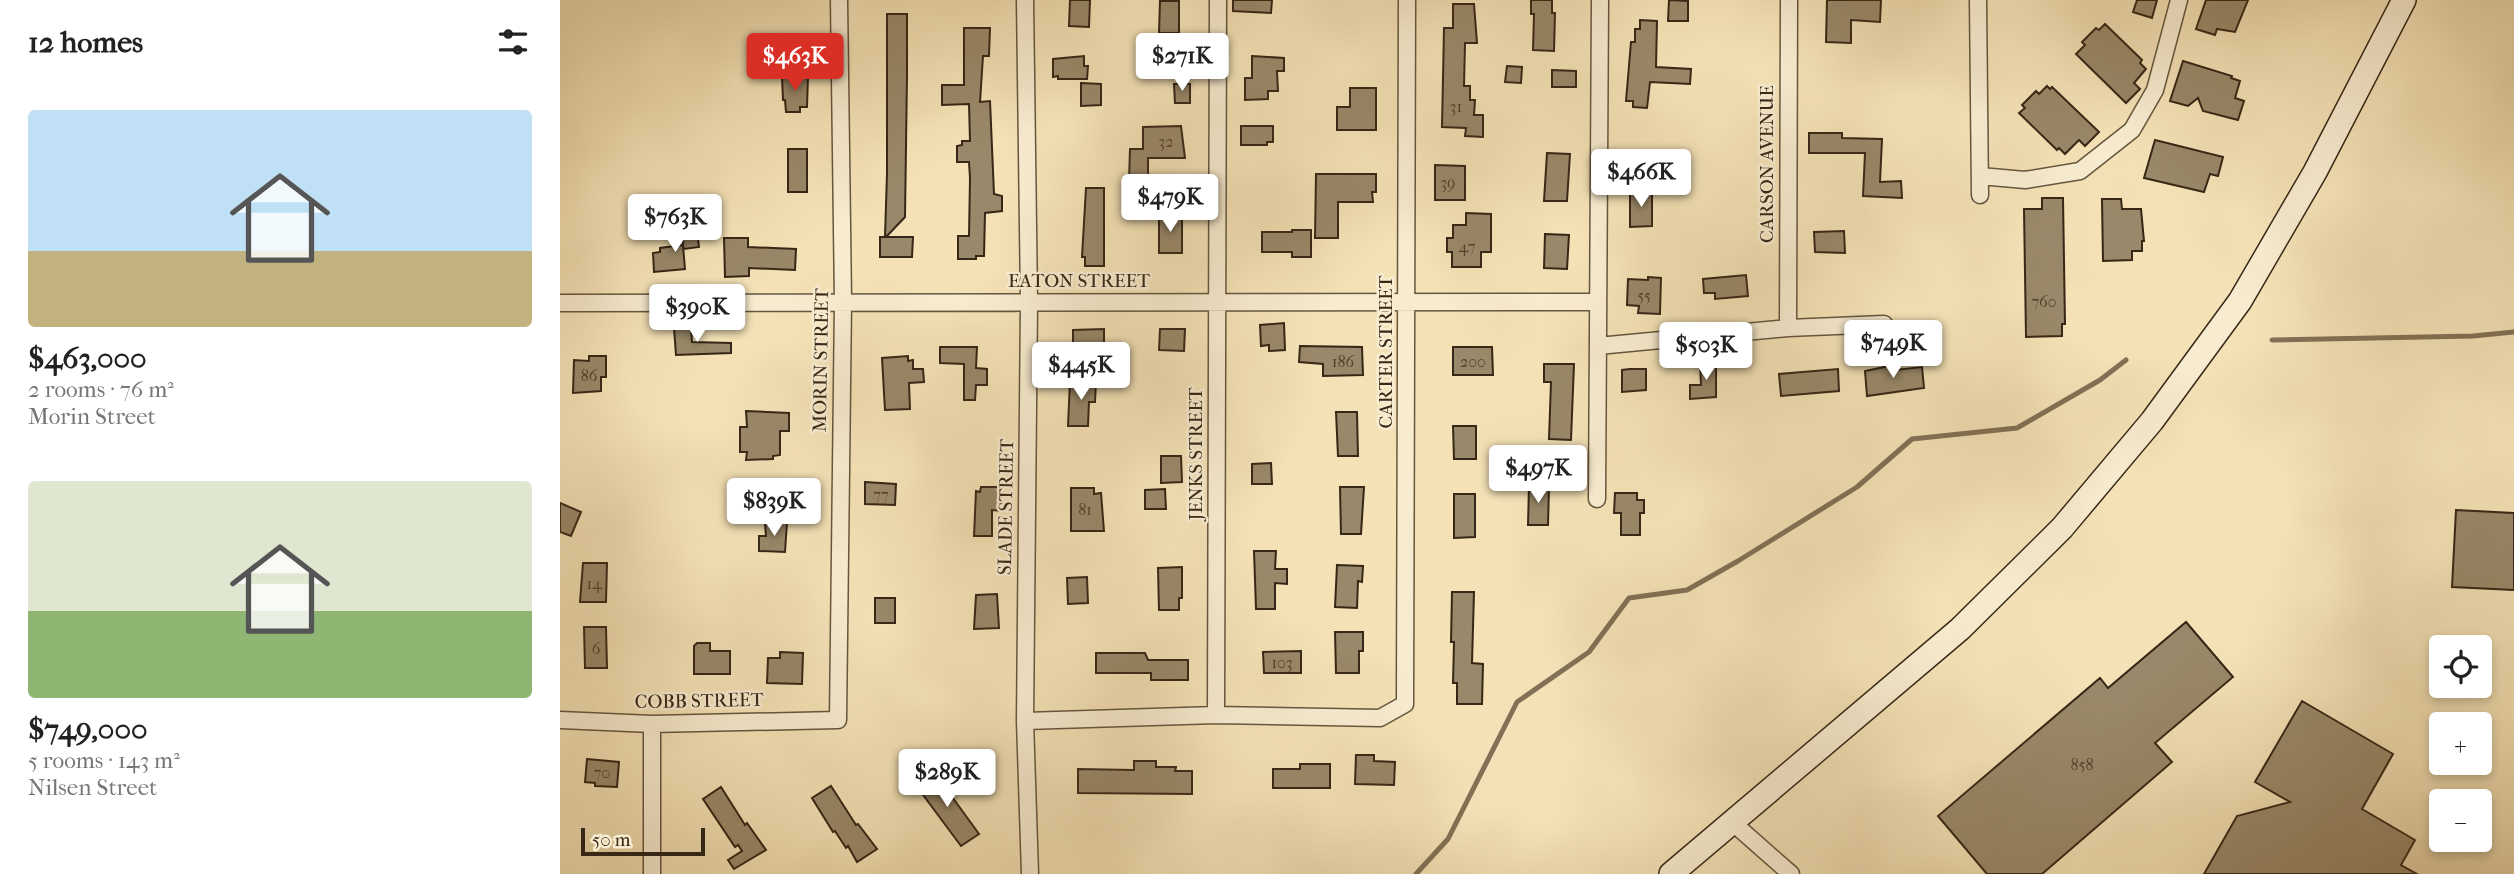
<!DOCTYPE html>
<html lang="en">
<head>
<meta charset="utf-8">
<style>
	:root { --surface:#fff; --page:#f2f2f2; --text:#222; --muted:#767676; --accent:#d93025 }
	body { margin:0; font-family:"IM FELL French Canon",serif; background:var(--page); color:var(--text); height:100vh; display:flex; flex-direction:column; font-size:26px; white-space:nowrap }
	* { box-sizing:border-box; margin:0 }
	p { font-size:23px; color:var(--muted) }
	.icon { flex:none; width:38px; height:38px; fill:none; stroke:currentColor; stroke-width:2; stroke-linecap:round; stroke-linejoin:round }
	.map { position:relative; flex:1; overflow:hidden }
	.drawer { display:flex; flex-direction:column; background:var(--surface); width:560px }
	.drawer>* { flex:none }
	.buttons { position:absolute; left:1869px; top:635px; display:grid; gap:14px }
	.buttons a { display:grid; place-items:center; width:63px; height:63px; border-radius:7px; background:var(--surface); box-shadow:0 4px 10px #0003; font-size:35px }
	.scale { position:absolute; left:21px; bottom:18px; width:124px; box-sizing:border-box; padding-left:7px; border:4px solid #372716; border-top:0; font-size:19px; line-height:24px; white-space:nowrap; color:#372716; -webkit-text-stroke:5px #f8ecd0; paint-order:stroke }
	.price { position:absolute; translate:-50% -60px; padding:0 16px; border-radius:7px; background:#fff; color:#222; font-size:23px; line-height:46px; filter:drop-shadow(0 2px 4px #0008) }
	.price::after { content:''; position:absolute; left:50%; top:42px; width:21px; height:16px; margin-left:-10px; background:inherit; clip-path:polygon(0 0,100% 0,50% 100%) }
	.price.current { background:var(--accent); color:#fff }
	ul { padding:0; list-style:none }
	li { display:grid; align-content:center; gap:14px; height:371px; padding:0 28px }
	li span { display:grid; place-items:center; height:217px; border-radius:7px; color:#555 }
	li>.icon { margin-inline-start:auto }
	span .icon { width:126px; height:126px; fill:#fffc; stroke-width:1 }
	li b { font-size:30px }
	h2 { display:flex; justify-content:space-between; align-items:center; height:84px; padding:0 28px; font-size:30px }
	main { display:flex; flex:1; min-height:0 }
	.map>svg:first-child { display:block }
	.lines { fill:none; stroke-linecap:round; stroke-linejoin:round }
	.stream { stroke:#827156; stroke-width:5 }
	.building { fill:#998869; stroke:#372716; stroke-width:2 }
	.minor-casing { stroke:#66563e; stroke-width:19 }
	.secondary-casing { stroke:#372716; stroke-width:26 }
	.minor { stroke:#f8ecd0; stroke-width:16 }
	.secondary { stroke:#f8ecd0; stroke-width:23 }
	.labels { text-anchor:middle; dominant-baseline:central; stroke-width:5; stroke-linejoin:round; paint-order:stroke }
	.number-label { font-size:16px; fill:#503f2b }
	.street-label { font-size:19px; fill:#372716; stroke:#f8ecd0 }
</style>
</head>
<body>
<main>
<section class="drawer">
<h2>12 homes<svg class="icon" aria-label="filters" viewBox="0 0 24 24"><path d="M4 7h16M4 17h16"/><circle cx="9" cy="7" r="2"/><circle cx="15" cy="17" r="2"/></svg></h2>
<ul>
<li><span style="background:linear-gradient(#bfe0f5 65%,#c2b280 0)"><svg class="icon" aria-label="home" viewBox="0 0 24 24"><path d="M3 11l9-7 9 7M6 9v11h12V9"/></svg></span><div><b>$463,000</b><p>2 rooms · 76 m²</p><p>Morin Street</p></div></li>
<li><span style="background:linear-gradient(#dfe7d0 60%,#8fb573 0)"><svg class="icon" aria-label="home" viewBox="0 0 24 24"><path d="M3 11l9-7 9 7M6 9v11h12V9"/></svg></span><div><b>$749,000</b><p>5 rooms · 143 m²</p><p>Nilsen Street</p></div></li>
</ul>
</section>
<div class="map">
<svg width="1954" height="874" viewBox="0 0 1954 874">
	<rect width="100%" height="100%" fill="#f4e2b6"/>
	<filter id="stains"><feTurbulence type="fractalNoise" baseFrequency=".00286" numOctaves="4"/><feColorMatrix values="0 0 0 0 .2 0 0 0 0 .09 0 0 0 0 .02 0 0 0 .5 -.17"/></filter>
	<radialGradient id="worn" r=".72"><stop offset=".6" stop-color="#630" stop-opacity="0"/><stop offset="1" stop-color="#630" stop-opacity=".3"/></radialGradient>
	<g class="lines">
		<path class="stream" d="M1712 340 1913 336 1954 332
			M856 874 888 839 957 702 1029 652 1069 598 1127 590 1178 561 1297 487 1352 439 1457 428 1540 380 1566 360"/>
	</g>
	<path class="building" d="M510 0H530L529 27 509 26Z
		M673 0H712L711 13 673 11Z
		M971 0H992V13H995L994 51 973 50 974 14H971Z
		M1109 0 1128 1V21H1108Z
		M1267 0H1321L1320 22 1291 20V43L1266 42Z
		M1577 0H1597L1592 18 1573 12Z
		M1646 0H1688L1675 32 1657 29 1655 35 1636 29Z
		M600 1H619V33H599Z
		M893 4H914L917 43H905L904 86H910V100H915L914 115H923V137L905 136 906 128 882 127 884 28H893Z
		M327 14H347V75L345 217 326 237H353L352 257H320V237H325L327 173Z
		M1080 20 1097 21 1096 67 1131 69 1130 84 1090 82 1087 108 1073 107V101H1066L1071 42H1075V29H1080Z
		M1545 24 1582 60 1580 63 1586 69 1574 83 1580 89 1566 103 1516 54 1525 45 1522 42 1536 28 1539 30Z
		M404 28H430L429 56H423L420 102 430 101 434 194 442 196V211L425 213 424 256H416V259H398V236H409L410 178 409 162H397V146L402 145V141H410L409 104 382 105V85H404Z
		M213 55H232V75H213Z
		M524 56V66H528L527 79H498V76L493 77V59Z
		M692 56 724 58V71H717L718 91H708V99L685 100V78H692Z
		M1623 61 1672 76 1671 78 1680 81 1675 98 1684 101 1678 120 1643 111 1638 98 1628 106 1610 101Z
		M947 66 962 67 961 83 945 82Z
		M992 70 1016 71V87H992Z
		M222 76H248L247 107H240V112H226L225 100H223Z
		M521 83 541 84V105L521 106Z
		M614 84H630V103H615Z
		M1487 86 1490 89 1492 87 1539 132 1525 146 1519 140 1505 154 1499 148 1497 150 1459 113 1465 108 1462 105 1476 91 1479 94Z
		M790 88H816V130H777V107H790Z
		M621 126 625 158H588V181H569L570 149H583V127Z
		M681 126H713V142H707V145H681Z
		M1249 133H1282V138L1322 139 1320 182 1341 181 1342 198 1303 196 1305 153H1249Z
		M1595 140 1663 157 1658 176 1650 174 1644 192 1584 178Z
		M228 149H247V192H228Z
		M987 153 1010 154 1007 201H984Z
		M875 165 905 166V200H875Z
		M756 174H816V192H812L813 202H778V238H755Z
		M526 188H544V266H525V257H522Z
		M1092 192V226L1070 227V193Z
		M1482 198H1503L1505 324H1502V336L1466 337 1464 209H1482Z
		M1542 199H1561L1562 209H1581L1584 241H1582V251H1572V260L1543 261Z
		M906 213 931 214V252H921V267H892V252H887V238H893V225H906Z
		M599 214H622V253H599Z
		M732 230H751V257H732V252H702V232H732Z
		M137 231 139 247 124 249 123 246 125 269 94 272 93 253 100 252V248L123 245 122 232Z
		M1284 231 1285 253 1255 252 1254 232Z
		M985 234 1009 235 1007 269 984 268Z
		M164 238H188V247L236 249 235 270 189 268V276L165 277Z
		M1186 275 1188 296 1155 299V293H1144L1143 279Z
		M1088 277 1101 278 1100 314 1078 313 1079 306 1067 305 1068 279 1088 280Z
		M724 323 725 350 709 351V345L701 346 700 325Z
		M131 327 132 342 171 343V353L116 355 114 328Z
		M544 329V350H559V368L542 369V350L513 351V330Z
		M600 329H625L624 351 599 350Z
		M740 346 802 347 803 375 763 376V364L739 362Z
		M380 347H417L416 368 427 369V385H416L415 400H404V364L380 363Z
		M893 347H932L933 375H893Z
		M29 356H46V377H41V391L13 393 14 360 29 361Z
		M348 356V361L353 360V369H363L364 382 349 383 350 409 325 410 322 358Z
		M1156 362V397L1130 399V385H1141L1140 363Z
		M984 364H1014L1011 440 989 439 991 382H984Z
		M1334 365 1335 370 1362 367 1364 388 1307 396 1305 371Z
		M1070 369H1086V390L1062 392V370Z
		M1278 369 1279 391 1221 396 1219 374Z
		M510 381H536L535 402H529L528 426H508Z
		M186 411 229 413V431H220V455L213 456V459L186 460 187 452H180V427H187Z
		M776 412H797L798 456H778Z
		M893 426H916V459H894Z
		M601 456H621L622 482 601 483Z
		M711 463 712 484H692V464Z
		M305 482 336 484 335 505 305 504Z
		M969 486H989L988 525H968Z
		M421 487H442V511L432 510V536H414L416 491 420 492Z
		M780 487H804L801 534H781Z
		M511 488H534V494L541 493 544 531H511Z
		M605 489 606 509H585V490Z
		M1055 493H1077V500H1084V513H1080V535H1061V513H1054Z
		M894 494H915V537L894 538Z
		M0 503 21 512 11 536 0 532Z
		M1896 510 1954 513V590L1892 587Z
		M227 522 225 552 199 551V536H206L205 523Z
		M694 551H716L715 569H727V584L715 583V609H696Z
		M23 563H47L46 602H20Z
		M777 565 803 566 802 582 798 581 797 608 775 607Z
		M622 567V598H619V610H599L598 568Z
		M527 577 528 603 508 604 507 578Z
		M892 592H914L912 663 923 664 922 704H897V683H893L894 642H891Z
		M437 594 439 628 414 629 416 595Z
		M315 598H335V623H315Z
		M1626 622 1673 677 1595 743 1612 762 1482 874H1427L1378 816 1540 678 1548 688Z
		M24 627H46L47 668H25Z
		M775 632H803V651H799V673H776Z
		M137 643H150V651H170V674H134V646Z
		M741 651V673H704L703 652Z
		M220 652 243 653 242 684 207 683 208 658H220Z
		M536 653H585L588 660H628V680H591V673H536Z
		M1742 701 1833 754 1802 809 1855 840 1841 865 1857 874H1644L1677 816 1730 802 1695 782Z
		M796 755H814V761L835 762 834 785 795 784Z
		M27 759 59 762 57 787 35 786V783L25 782Z
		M574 761H596V767H616L615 771H632V794L518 793V769L574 770Z
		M740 764H770V788H713V769H740Z
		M374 772 419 834 401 846 355 784Z
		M271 786 296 825 298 824 317 849 297 862 288 846 286 848 275 831 273 832 252 798Z
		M161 787 185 825 187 823 206 850 174 869 168 860 182 851 178 845 175 847 143 799Z"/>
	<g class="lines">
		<g class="minor-casing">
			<path id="minor" d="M465 0 469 302 465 721 656 715 820 718 845 704 847 0
				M1418 0 1420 195
				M1420 176 1465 180 1520 171 1572 130 1595 90 1619 0
				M0 303 1038 302
				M1228 328 1229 0
				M1038 346 1228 328 1324 324
				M1037 499 1040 0
				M656 715 658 0
				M0 720 92 724 278 720 283 302 279 0
				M465 721 470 874
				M92 724V874
				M1172 822 1231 874"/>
		</g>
		<g class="secondary-casing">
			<path id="secondary" d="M1111 874 1400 629 1502 528 1592 421 1680 301 1755 172 1844 0"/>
		</g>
		<use href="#minor" class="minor"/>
		<use href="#secondary" class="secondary"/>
	</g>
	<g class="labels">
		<g class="number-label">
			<text x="896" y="106">31</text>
			<text x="606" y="141">32</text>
			<text x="888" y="182">39</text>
			<text x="907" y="246">47</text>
			<text x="1084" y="295">55</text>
			<text x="1484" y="301">760</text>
			<text x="783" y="361">186</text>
			<text x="913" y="361">200</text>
			<text x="29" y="375">86</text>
			<text x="321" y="494">77</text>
			<text x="525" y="509">81</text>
			<text x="34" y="583">14</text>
			<text x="36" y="648">6</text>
			<text x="722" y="662">103</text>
			<text x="1522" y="764">858</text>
			<text x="42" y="772">70</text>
		</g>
		<g class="street-label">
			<text transform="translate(1207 164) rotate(-90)">CARSON AVENUE</text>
			<text x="519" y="281">EATON STREET</text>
			<text transform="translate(826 352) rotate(-90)">CARTER STREET</text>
			<text transform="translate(261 360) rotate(-89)">MORIN STREET</text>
			<text transform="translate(636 454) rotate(-90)">JENKS STREET</text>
			<text transform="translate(446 507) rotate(-89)">SLADE STREET</text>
			<text transform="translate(139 701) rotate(-1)">COBB STREET</text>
		</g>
	</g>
	<rect width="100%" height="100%" filter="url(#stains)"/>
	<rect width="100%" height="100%" fill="url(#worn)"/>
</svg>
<div class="buttons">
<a><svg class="icon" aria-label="locate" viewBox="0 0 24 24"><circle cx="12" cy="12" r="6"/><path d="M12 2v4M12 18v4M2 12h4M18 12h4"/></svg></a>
<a>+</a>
<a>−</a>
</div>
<div class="scale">50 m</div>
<b class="price current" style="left:235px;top:93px">$463K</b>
<b class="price" style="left:622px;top:93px">$271K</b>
<b class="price" style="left:1081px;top:209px">$466K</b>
<b class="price" style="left:610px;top:234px">$479K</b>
<b class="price" style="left:115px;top:254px">$763K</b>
<b class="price" style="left:137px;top:344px">$390K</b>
<b class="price" style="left:1333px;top:380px">$749K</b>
<b class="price" style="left:1146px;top:382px">$503K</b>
<b class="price" style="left:521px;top:402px">$445K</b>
<b class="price" style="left:978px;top:505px">$497K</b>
<b class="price" style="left:214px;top:538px">$839K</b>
<b class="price" style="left:387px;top:809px">$289K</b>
</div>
</main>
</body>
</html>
